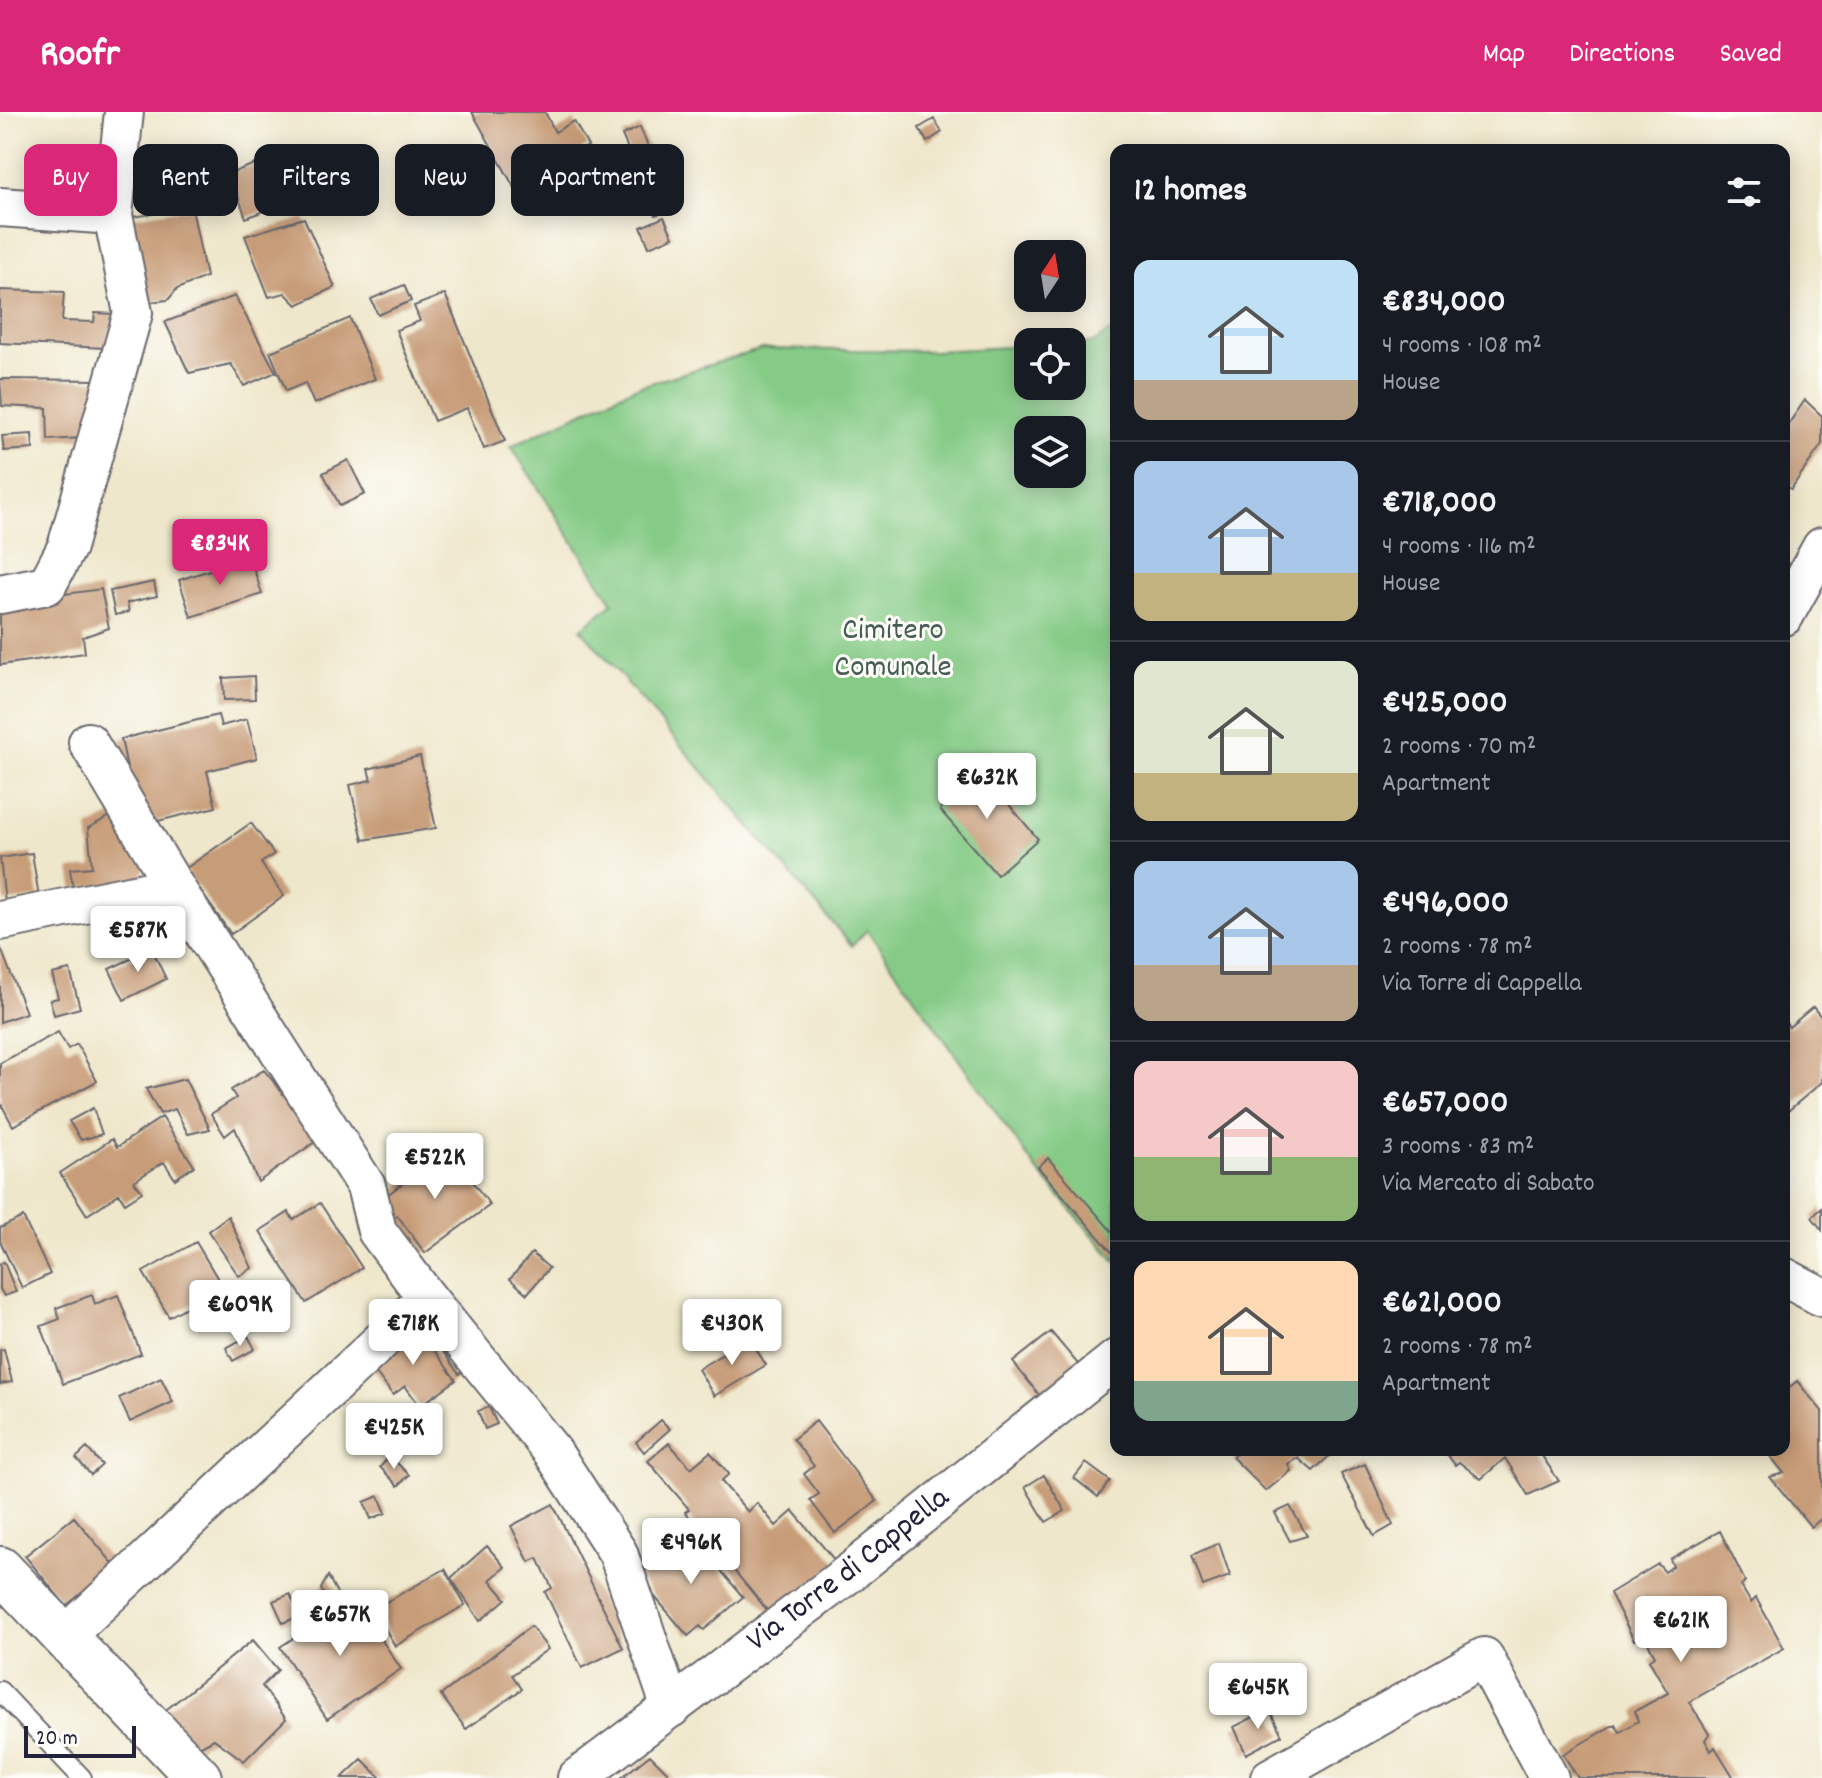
<!DOCTYPE html>
<html lang="en">
<head>
<meta charset="utf-8">
<style>
	:root { --surface:#171b24; --page:#242831; --text:#f1f3f6; --muted:#9ea1a6; --line:#363941; --accent:#db2777 }
	body { margin:0; font-family:Dekko,sans-serif; background:var(--page); color:var(--text); height:100vh; display:flex; flex-direction:column; font-size:30px; white-space:nowrap }
	* { box-sizing:border-box; margin:0 }
	p { font-size:26px; color:var(--muted) }
	.icon { flex:none; width:44px; height:44px; fill:none; stroke:currentColor; stroke-width:2; stroke-linecap:round; stroke-linejoin:round }
	.map { position:relative; flex:1; overflow:hidden }
	.panel { position:absolute; left:1110px; top:32px; width:680px; height:1312px; display:flex; flex-direction:column; background:var(--surface); border-radius:16px; box-shadow:0 4px 20px #0003 }
	.panel>* { flex:none }
	.guide { position:absolute; left:24px; top:32px; width:760px; height:72px; display:flex; gap:16px }
	.needle { width:52px; rotate:12deg }
	.tools { position:absolute; left:1014px; top:128px; display:grid; gap:16px }
	.tools a { display:grid; place-items:center; width:72px; height:72px; border-radius:16px; background:var(--surface); box-shadow:0 4px 20px #0003; font-size:40px }
	.scale { position:absolute; left:24px; bottom:20px; width:112px; box-sizing:border-box; padding-left:8px; border:4px solid #22223b; border-top:0; font-size:22px; line-height:28px; white-space:nowrap; color:#22223b; -webkit-text-stroke:6px #fdfcf7; paint-order:stroke }
	.price { position:absolute; translate:-50% -68px; padding:0 18px; border-radius:8px; background:#fff; color:#222; font-size:26px; line-height:52px; filter:drop-shadow(0 2px 4px #0008) }
	.price::after { content:''; position:absolute; left:50%; top:48px; width:24px; height:18px; margin-left:-12px; background:inherit; clip-path:polygon(0 0,100% 0,50% 100%) }
	.price.selected { background:var(--accent); color:#fff }
	ul { padding:0; list-style:none }
	li { display:flex; align-items:center; gap:24px; height:200px; padding:0 24px }
	li+li { border-top:2px solid var(--line) }
	li span { display:grid; place-items:center; flex:none; width:224px; height:160px; border-radius:16px; color:#555 }
	li>.icon { margin-inline-start:auto }
	span .icon { width:96px; height:96px; fill:#fffc; stroke-width:1 }
	li b { font-size:34px }
	h2 { display:flex; justify-content:space-between; align-items:center; height:96px; padding:0 24px; font-size:34px }
	.pill { padding:0 28px; border-radius:16px; background:var(--surface); box-shadow:0 4px 20px #0003; font-size:28px; line-height:72px }
	.pill.selected { background:var(--accent); color:#fff }
	header { display:flex; align-items:center; gap:48px; box-sizing:border-box; height:112px; padding:0 40px; background:var(--accent); color:#fff }
	header strong { font-size:38px }
	nav { display:flex; gap:44px; margin-inline-start:auto; font-size:28px }
	.map>svg:first-child { display:block }
	.green { fill:#85cb86; stroke:#547660; stroke-width:2; fill-rule:evenodd }
	.building { fill:#c79c78 }
	.lines { fill:none; stroke-linecap:round; stroke-linejoin:round }
	.service-casing { stroke:#6a676d; stroke-width:22 }
	.minor-casing { stroke:#6a676d; stroke-width:42 }
	.tertiary-casing { stroke:#6a676d; stroke-width:48 }
	.service { stroke:#fff; stroke-width:18 }
	.minor { stroke:#fff; stroke-width:38 }
	.tertiary { stroke:#fff; stroke-width:44 }
	.labels { text-anchor:middle; dominant-baseline:central; stroke-width:6; stroke-linejoin:round; paint-order:stroke }
	.park-label { font-size:32px; fill:#455d55; stroke:#fdfcf7 }
	.street-label { font-size:32px; fill:#22223b; stroke:#fdfcf7 }
</style>
</head>
<body>
<header>
<strong>Roofr</strong>
<nav><a>Map</a><a>Directions</a><a>Saved</a></nav>
</header>
<div class="map">
<svg width="1822" height="1666" viewBox="0 0 1822 1666">
	<rect width="100%" height="100%" fill="#fdfcf7"/>
	<filter id="ink" filterUnits="userSpaceOnUse"><feTurbulence type="fractalNoise" baseFrequency=".0125" numOctaves="2"/><feDisplacementMap in="SourceGraphic" scale="16" xChannelSelector="R" yChannelSelector="G"/><feConvolveMatrix kernelMatrix="1 2 1 2 8 2 1 2 1" color-interpolation-filters="sRGB"/></filter>
	<filter id="wash" filterUnits="userSpaceOnUse"><feTurbulence type="fractalNoise" baseFrequency=".006" numOctaves="4" result="noise"/><feDisplacementMap in="SourceGraphic" scale="32" xChannelSelector="R" yChannelSelector="G"/><feGaussianBlur stdDeviation="1.8" result="paint"/><feColorMatrix in="noise" values="0 0 0 0 0 0 0 0 0 0 0 0 0 0 0 0 0 1.4 0 .05"/><feComposite in="paint" operator="in"/></filter>
	<g filter="url(#wash)">
		<rect width="100%" height="100%" fill="#efe7cb"/>
		<path class="green" d="M1116 216V1150L1036 1057 867 818 852 834 581 517 613 491 511 334 631 277 762 237 934 239 1028 234V274H1072V232L1093 231ZM1028 318H1072V362H1028Z"/>
		<g id="blocks">
			<path class="building" d="M472 0H545L555 20 574 9 588 34 514 75Z
				M934 7 942 20 927 30 919 16Z
				M640 15 674 95 656 103 622 23Z
				M152 38H178V77L152 76Z
				M281 42 298 86 246 106 236 78 216 85 210 69Z
				M192 96 206 165 177 177 168 188 140 191 119 107Z
				M664 105 673 125 649 135 641 115Z
				M304 106 335 175 297 193 285 181 269 185 245 124Z
				M404 173 411 189 378 203 371 187Z
				M0 178 64 180 62 209 94 210 95 201 115 202 106 236 0 231Z
				M445 182 505 329 484 337 467 296 434 309 396 218 420 209 414 194Z
				M235 184 276 260 244 274 231 252 189 261 165 210Z
				M350 206 375 267 314 292 305 271 286 279 270 240Z
				M0 267 99 268 82 326 48 328 47 296 2 294Z
				M1805 288 1822 304V332L1791 377 1784 373V311L1787 314Z
				M32 322 33 337 4 339 2 324Z
				M348 348 365 382 340 394 323 361Z
				M250 445 262 482 191 505 179 468Z
				M154 470 157 484 127 491 129 500 115 503 110 479Z
				M101 477 109 516 83 525 85 541 0 553V491Z
				M254 564 255 587 224 588 223 566Z
				M218 603 221 614 247 607 257 646 207 659 216 695 158 709 151 707 133 684 121 627Z
				M420 644 436 716 363 728 350 673 371 668 368 657Z
				M980 658 1038 727 997 763 940 698 947 677 965 662Z
				M112 703 147 752 138 769 73 776 70 757 92 755 88 716Z
				M251 711 274 742 261 751 284 784 231 822 185 757Z
				M32 741 39 785 5 790 0 746Z
				M0 834 26 901 0 910Z
				M152 837 166 867 124 888 109 857Z
				M70 858 80 896 54 903 50 888 58 886 52 862Z
				M1813 895 1822 906V970L1788 999 1784 993V909L1789 915Z
				M58 920 68 937 77 932 97 969 13 1014 0 990V951Z
				M264 958 319 1027 258 1070 235 1016 225 1024 211 1002 236 986 231 978Z
				M185 967 210 1017 188 1022 175 997 160 1002 146 977Z
				M93 996 102 1022 81 1028 69 1009Z
				M162 1005 194 1054 175 1067 164 1050 134 1069 142 1080 125 1091 119 1082 87 1103 60 1061 112 1027 117 1035Z
				M448 1037 490 1093 425 1141 397 1103 387 1110 374 1093Z
				M1048 1046 1116 1124V1145L1038 1055Z
				M320 1091 362 1156 306 1191 260 1119 289 1100 293 1108Z
				M1822 1096V1118L1812 1105Z
				M228 1104 252 1156 239 1164 208 1119Z
				M23 1105 50 1162 22 1176 0 1129V1116Z
				M196 1130 222 1174 169 1205 143 1160Z
				M532 1141 549 1156 527 1182 510 1167Z
				M4 1150 16 1180 4 1184 0 1177V1152Z
				M92 1183 95 1192 118 1183 141 1242 63 1272 41 1214 60 1207 56 1196Z
				M413 1210 456 1268 420 1294 405 1274 393 1283 370 1253Z
				M1051 1220 1083 1258 1044 1289 1013 1250Z
				M248 1224 255 1237 233 1249 226 1236Z
				M749 1226 766 1253 714 1284 698 1257Z
				M452 1229 470 1254 459 1262 441 1237Z
				M4 1237 12 1270 0 1272V1238Z
				M161 1266 173 1290 130 1310 119 1286Z
				M1797 1269 1822 1299V1406L1811 1415 1770 1365 1784 1361 1765 1338H1784V1280Z
				M489 1295 497 1312 485 1317 478 1299Z
				M661 1308 670 1317 644 1340 636 1330Z
				M816 1309 877 1389 835 1421 810 1388 819 1382 804 1362 814 1354 793 1327Z
				M669 1331 691 1356 710 1340 729 1362 721 1369 748 1400 757 1391 776 1414 793 1399 836 1450 772 1504 685 1400 689 1397 648 1349Z
				M87 1336 102 1353 91 1363 76 1346Z
				M1241 1338H1336L1313 1359 1298 1346 1288 1352 1291 1359 1266 1379 1232 1345Z
				M1444 1338H1538L1559 1369 1528 1383 1505 1346 1481 1367 1459 1350 1455 1353Z
				M390 1344 409 1363 398 1374 380 1355Z
				M1086 1351 1110 1369 1098 1385 1074 1366Z
				M1365 1352 1393 1413 1374 1424 1341 1362Z
				M1044 1363 1065 1399 1046 1410 1025 1375Z
				M379 1384 386 1401 371 1407 364 1390Z
				M553 1392 623 1536 582 1556 545 1480 552 1476 538 1446 529 1450 511 1414Z
				M1290 1394 1307 1424 1290 1429 1275 1401Z
				M74 1405 115 1454 66 1494 25 1444Z
				M1720 1419 1745 1469 1741 1474 1751 1491 1756 1486 1784 1536 1689 1590 1709 1622 1705 1628 1711 1639 1715 1635 1734 1666H1578L1563 1642 1615 1612 1620 1620 1638 1609 1635 1599 1668 1581 1649 1548 1655 1544 1645 1525 1634 1528 1610 1481 1658 1452 1665 1460 1673 1454 1670 1447Z
				M690 1421 743 1485 704 1518 700 1514 688 1524 638 1465Z
				M1219 1431 1230 1464 1203 1474 1192 1443Z
				M487 1434 505 1455 490 1468 506 1487 480 1509 451 1466Z
				M445 1457 465 1493 395 1534 374 1497Z
				M328 1464 338 1483 327 1488 321 1477Z
				M290 1482 300 1504 283 1511 273 1489Z
				M354 1486 401 1557 327 1607 280 1535Z
				M531 1514 548 1537 512 1563 522 1577 466 1617 441 1583Z
				M253 1528 278 1558 262 1574 286 1607 244 1649 214 1627 199 1635 162 1601Z
				M1269 1597 1282 1623 1246 1642 1234 1615Z
				M650 1643 673 1666H621Z
				M362 1647 381 1666H342Z"/>
		</g>
	</g>
	<g filter="url(#ink)">
		<use href="#blocks" fill-opacity="0" stroke="#6a676d" stroke-width="2"/>
		<g class="lines">
			<g class="service-casing">
				<path id="service" d="M0 1579 82 1666"/>
			</g>
			<g class="minor-casing">
				<g id="minor">
					<path d="M0 95 113 103"/>
					<path d="M0 482 47 473 67 435 133 201 113 103 124 0"/>
					<path d="M1784 504 1822 435"/>
					<path d="M88 630 174 774 366 1074 377 1119 427 1186 552 1339 618 1441 671 1596"/>
					<path d="M0 809 174 774"/>
					<path d="M1784 1165 1822 1185"/>
					<path d="M64 1525 427 1186"/>
					<path id="s1" d="M577 1666 852 1459 1116 1247"/>
					<path d="M1270 1666 1484 1545 1549 1666"/>
				</g>
			</g>
			<g class="tertiary-casing">
				<path id="tertiary" d="M0 1457 199 1666"/>
			</g>
			<use href="#service" class="service"/>
			<use href="#minor" class="minor"/>
			<use href="#tertiary" class="tertiary"/>
		</g>
	</g>
	<g class="labels">
		<g class="park-label">
			<text x="893" y="520">Cimitero<tspan x="893" dy="37">Comunale</tspan></text>
		</g>
		<g class="street-label">
			<text stroke="none"><textPath href="#s1" startOffset="342">Via Torre di Cappella</textPath></text>
		</g>
	</g>
</svg>
<div class="tools">
<a><svg class="needle" viewBox="-14 -14 28 28"><path d="M0-13l5 13h-10z" fill="#e53935"/><path d="M0 13l5-13h-10z" fill="#9ea1a6"/></svg></a>
<a><svg class="icon" aria-label="locate" viewBox="0 0 24 24"><circle cx="12" cy="12" r="6"/><path d="M12 2v4M12 18v4M2 12h4M18 12h4"/></svg></a>
<a><svg class="icon" aria-label="layers" viewBox="0 0 24 24"><path d="M12 4l9 5-9 5-9-5zM3 14l9 5 9-5"/></svg></a>
</div>
<div class="scale">20 m</div>
<b class="price selected" style="left:220px;top:475px">€834K</b>
<b class="price" style="left:987px;top:709px">€632K</b>
<b class="price" style="left:138px;top:862px">€587K</b>
<b class="price" style="left:435px;top:1089px">€522K</b>
<b class="price" style="left:240px;top:1236px">€609K</b>
<b class="price" style="left:413px;top:1255px">€718K</b>
<b class="price" style="left:732px;top:1255px">€430K</b>
<b class="price" style="left:394px;top:1359px">€425K</b>
<b class="price" style="left:691px;top:1474px">€496K</b>
<b class="price" style="left:340px;top:1546px">€657K</b>
<b class="price" style="left:1681px;top:1552px">€621K</b>
<b class="price" style="left:1258px;top:1619px">€645K</b>
<div class="guide">
<a class="pill selected">Buy</a>
<a class="pill">Rent</a>
<a class="pill">Filters</a>
<a class="pill">New</a>
<a class="pill">Apartment</a>
</div>
<section class="panel">
<h2>12 homes<svg class="icon" aria-label="filters" viewBox="0 0 24 24"><path d="M4 7h16M4 17h16"/><circle cx="9" cy="7" r="2"/><circle cx="15" cy="17" r="2"/></svg></h2>
<ul>
<li><span style="background:linear-gradient(#bfe0f5 75%,#b9a48a 0)"><svg class="icon" aria-label="home" viewBox="0 0 24 24"><path d="M3 11l9-7 9 7M6 9v11h12V9"/></svg></span><div><b>€834,000</b><p>4 rooms · 108 m²</p><p>House</p></div></li>
<li><span style="background:linear-gradient(#a9c7e8 70%,#c2b280 0)"><svg class="icon" aria-label="home" viewBox="0 0 24 24"><path d="M3 11l9-7 9 7M6 9v11h12V9"/></svg></span><div><b>€718,000</b><p>4 rooms · 116 m²</p><p>House</p></div></li>
<li><span style="background:linear-gradient(#dfe7d0 70%,#c2b280 0)"><svg class="icon" aria-label="home" viewBox="0 0 24 24"><path d="M3 11l9-7 9 7M6 9v11h12V9"/></svg></span><div><b>€425,000</b><p>2 rooms · 70 m²</p><p>Apartment</p></div></li>
<li><span style="background:linear-gradient(#a9c7e8 65%,#b9a48a 0)"><svg class="icon" aria-label="home" viewBox="0 0 24 24"><path d="M3 11l9-7 9 7M6 9v11h12V9"/></svg></span><div><b>€496,000</b><p>2 rooms · 78 m²</p><p>Via Torre di Cappella</p></div></li>
<li><span style="background:linear-gradient(#f6c9c9 60%,#8fb573 0)"><svg class="icon" aria-label="home" viewBox="0 0 24 24"><path d="M3 11l9-7 9 7M6 9v11h12V9"/></svg></span><div><b>€657,000</b><p>3 rooms · 83 m²</p><p>Via Mercato di Sabato</p></div></li>
<li><span style="background:linear-gradient(#ffd9b3 75%,#7fa58c 0)"><svg class="icon" aria-label="home" viewBox="0 0 24 24"><path d="M3 11l9-7 9 7M6 9v11h12V9"/></svg></span><div><b>€621,000</b><p>2 rooms · 78 m²</p><p>Apartment</p></div></li>
</ul>
</section>
</div>
</body>
</html>
